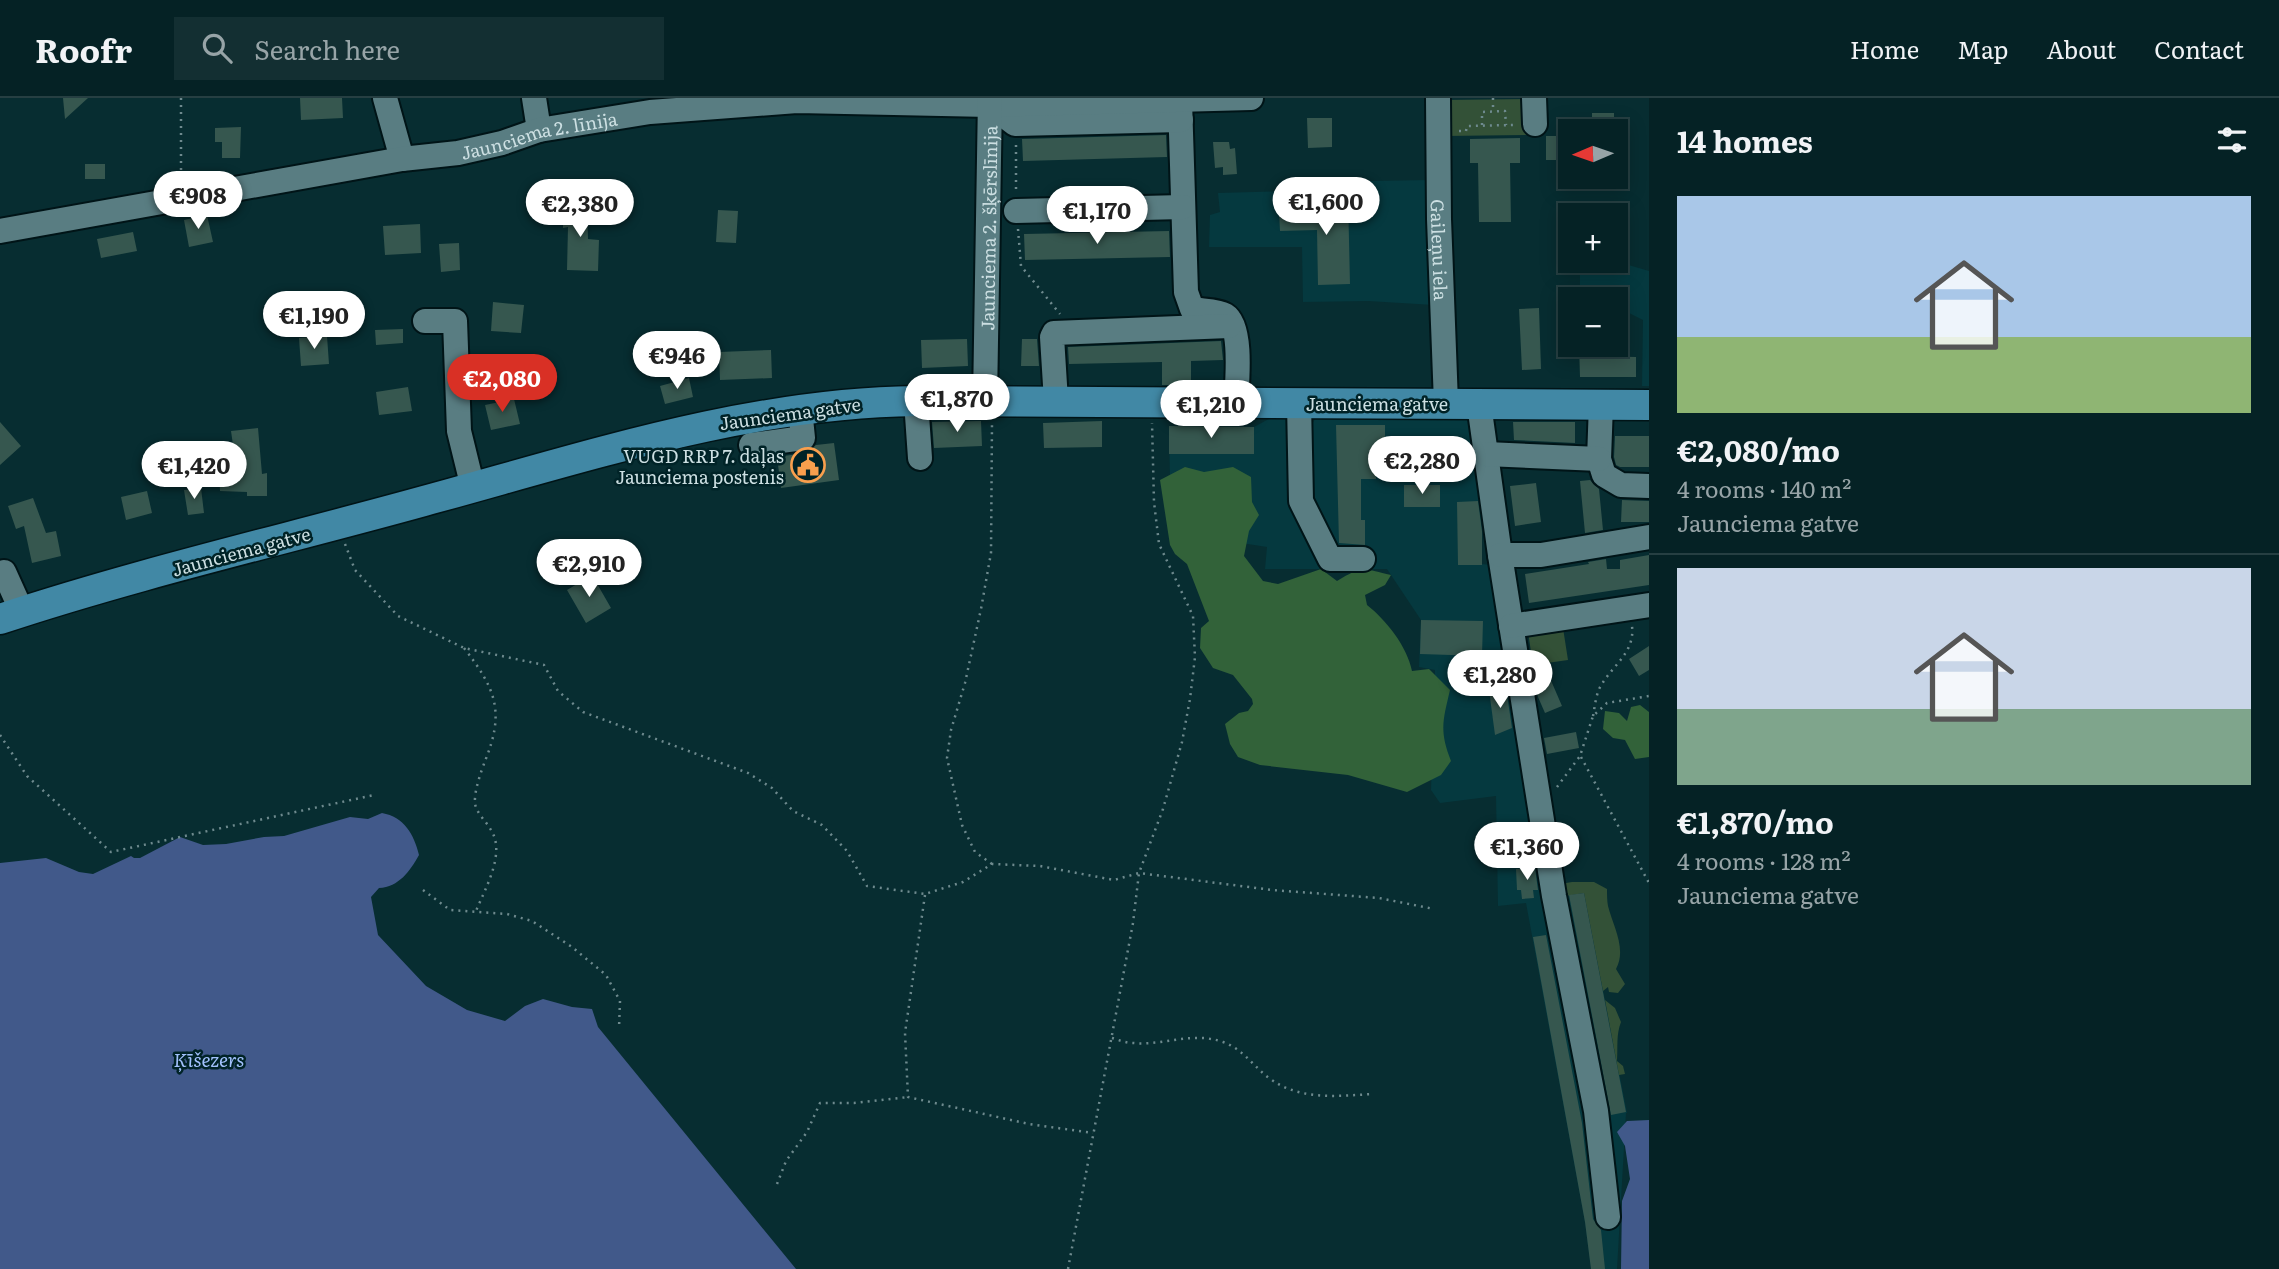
<!DOCTYPE html>
<html lang="en">
<head>
<meta charset="utf-8">
<style>
	:root { --surface:#052225; --page:#132f32; --text:#f1f3f6; --muted:#97a4a7; --line:#263f42; --accent:#d93025 }
	body { margin:0; font-family:Literata,serif; background:var(--page); color:var(--text); height:100vh; display:flex; flex-direction:column; font-size:26px; white-space:nowrap }
	* { box-sizing:border-box; margin:0 }
	p { font-size:23px; color:var(--muted) }
	.icon { flex:none; width:38px; height:38px; fill:none; stroke:currentColor; stroke-width:2; stroke-linecap:round; stroke-linejoin:round }
	.map { position:relative; flex:1; overflow:hidden }
	.panel { display:flex; flex-direction:column; background:var(--surface); width:630px }
	.panel>* { flex:none }
	.needle { width:46px; rotate:268deg }
	.fabs { position:absolute; left:1558px; top:21px; display:grid; gap:14px }
	.fabs a { display:grid; place-items:center; width:70px; height:70px; border-radius:0px; background:var(--surface); box-shadow:0 4px 18px #0003,0 0 0 2px var(--line); font-size:35px }
	.price { position:absolute; translate:-50% -60px; padding:0 16px; border-radius:24px; background:#fff; color:#222; font-size:23px; line-height:46px; filter:drop-shadow(0 2px 4px #0008) }
	.price::after { content:''; position:absolute; left:50%; top:42px; width:21px; height:16px; margin-left:-10px; background:inherit; clip-path:polygon(0 0,100% 0,50% 100%) }
	.price.current { background:var(--accent); color:#fff }
	ul { padding:0; list-style:none }
	li { display:grid; align-content:center; gap:14px; height:371px; padding:0 28px }
	li+li { border-top:2px solid var(--line) }
	li span { display:grid; place-items:center; height:217px; border-radius:0px; color:#555 }
	li>.icon { margin-inline-start:auto }
	span .icon { width:126px; height:126px; fill:#fffc; stroke-width:1 }
	li b { font-size:30px }
	h2 { display:flex; justify-content:space-between; align-items:center; height:84px; padding:0 28px; font-size:30px }
	header { display:flex; align-items:center; gap:42px; box-sizing:border-box; height:98px; padding:0 35px; background:var(--surface); border-bottom:2px solid var(--line) }
	header strong { font-size:33px }
	nav { display:flex; gap:38px; margin-inline-start:auto; font-size:24px }
	.search { width:490px; height:63px; background:var(--page); display:flex; align-items:center; gap:18px; box-sizing:border-box; padding:0 24px; border-radius:0px; color:var(--muted); font-size:26px }
	main { display:flex; flex:1; min-height:0 }
	.map>svg:first-child { display:block }
	.built { fill:#05393f }
	.green { fill:#335137 }
	.forest { fill:#326239 }
	.water { fill:#41598a }
	.building { fill:#36574f }
	.lines { fill:none; stroke-linecap:round; stroke-linejoin:round }
	.minor-casing { stroke:#001417; stroke-width:28 }
	.major-casing { stroke:#001417; stroke-width:33 }
	.path { stroke:#6e8a8e; stroke-width:2.5; stroke-dasharray:2 5; stroke-linecap:butt }
	.minor { stroke:#597d82; stroke-width:24 }
	.major { stroke:#4188a5; stroke-width:30 }
	.labels { text-anchor:middle; dominant-baseline:central; stroke-width:5; stroke-linejoin:round; paint-order:stroke }
	.street-label { font-size:18px; fill:#ccdfe2; stroke:#002327 }
	.poi-label { font-size:18px; fill:#ccdfe2; stroke:#002327; text-anchor:end }
	.water-label { font-size:19px; font-style:italic; fill:#a2c1fd; stroke:#002327 }
</style>
</head>
<body>
<header>
<strong>Roofr</strong>
<div class="search"><svg class="icon" aria-label="search" viewBox="0 0 24 24"><circle cx="10" cy="10" r="6"/><path d="M15 15l6 6"/></svg>Search here</div>
<nav><a>Home</a><a>Map</a><a>About</a><a>Contact</a></nav>
</header>
<main>
<div class="map">
<svg width="1649" height="1171" viewBox="0 0 1649 1171">
	<rect width="100%" height="100%" fill="#072d31"/>
	<path class="built" d="M1431 82 1434 207 1368 203 1303 204 1302 149H1209L1210 117 1220 114 1218 95 1296 93 1308 84Z
		M1580 163H1615L1649 173V288H1642L1643 222 1615 208V201H1600L1580 192Z
		M1280 315 1309 331 1317 318 1457 316 1473 326 1481 403 1482 466 1491 467 1545 801 1584 795 1627 1015H1624H1626L1617 1171H1591L1585 1124 1526 805 1498 808 1496 698 1440 705 1431 692 1435 572 1419 569 1421 522 1387 471H1265L1267 449 1171 434 1169 328 1254 329Z"/>
	<path class="green" d="M1530 1V37L1445 38 1444 2Z
		M1563 530 1568 562 1533 567 1528 534Z
		M1572 784H1594L1607 791C1607 796 1607 803 1608 808 1613 828 1627 851 1616 871L1625 886 1618 895 1609 894 1608 889 1603 893 1584 795 1560 799V786Z
		M1605 902 1615 910 1621 924C1616 937 1618 948 1617 963L1623 968 1625 976 1619 977Z"/>
	<path class="forest" d="M1185 369 1204 374 1233 369 1251 379 1252 404 1259 417 1249 433 1244 458 1263 483 1278 486 1321 471 1337 483C1361 468 1363 470 1391 477L1385 487 1365 497 1367 507C1386 522 1407 548 1412 573L1429 571 1450 592C1443 622 1439 633 1451 663L1441 677 1407 694 1348 677 1260 667 1238 659 1230 646 1225 626 1239 615 1248 613 1253 606 1252 601 1233 577 1213 570 1200 550 1201 530 1209 523 1187 466 1175 456 1170 447 1160 382Z
		M1640 607 1649 614V659L1635 661 1625 642 1613 640 1603 631 1605 613 1619 615 1627 623 1631 609Z"/>
	<path class="water" d="M382 715C404 719 414 736 419 757 410 773 399 789 379 790L371 799 378 837 426 888 467 912 505 923 525 908 543 901 572 909 592 911 598 929 796 1171H0V765L46 760 79 774 93 776 131 758 134 760H140L180 739 203 747 226 746 264 739 284 738 350 719 368 721Z
		M1649 1022V1171H1621L1622 1103 1630 1081 1625 1048 1617 1034 1627 1023Z"/>
	<path class="building" d="M63 0H88L65 21Z
		M300 0H342L343 20 301 22Z
		M1592 15H1614V33H1592Z
		M1307 20H1332V49L1308 50Z
		M241 29 240 60H222V44H215V30Z
		M1166 37 1167 59 1023 63 1022 41Z
		M1546 38H1570V62H1546Z
		M1520 40V65H1510L1511 124H1479L1478 65H1470V41Z
		M1213 44H1229L1230 51 1235 50 1237 76 1223 77V69L1215 70Z
		M85 66H105V81H85Z
		M1592 79H1614V93H1592Z
		M1348 98 1350 186 1318 187 1317 132 1280 133 1279 114 1317 113 1316 99Z
		M563 104H587L588 141 599 142 598 173 567 172 568 129 563 130Z
		M718 112 738 113 736 145 716 144Z
		M207 117 213 144 189 149 184 122Z
		M420 126 421 155 385 157 383 128Z
		M1169 133 1170 159 1025 162 1024 136Z
		M133 134 137 153 101 160 97 141Z
		M459 145 460 172 441 174 439 146Z
		M493 204 524 207 521 235 491 233Z
		M1539 210 1541 271 1522 272 1519 211Z
		M403 231V245L376 247 375 232Z
		M327 238 329 266 301 268 299 240Z
		M967 241 968 268 922 270 921 242Z
		M1022 241H1037L1039 268H1021Z
		M1221 243 1223 262 1191 263V287H1162V264L1069 266 1068 249Z
		M1579 247H1593V258L1636 259V279H1580Z
		M771 252 772 280 720 282 719 254Z
		M662 255V274L642 275 641 256Z
		M689 280 693 299 665 306 660 288Z
		M408 289 412 313 379 317 376 294Z
		M514 301 520 326 491 332 485 307Z
		M981 323 982 348 934 350 932 324Z
		M1102 323V349L1044 350 1043 325Z
		M0 324 21 348 0 367Z
		M1513 324H1575V345L1514 342Z
		M1336 327H1385V357H1376V381H1361V422H1365V447L1339 445Z
		M1169 328 1254 329V356H1169Z
		M258 330 262 376 267 375V398H247V394L220 393 219 374 230 371 235 361 231 333Z
		M1615 338H1649V369H1620L1616 367 1614 359Z
		M834 345 839 382 781 390 777 359 805 355 816 347Z
		M1590 382 1599 391 1603 432 1585 435 1580 383Z
		M1536 385 1541 424 1515 428 1510 388Z
		M1404 387H1440V409H1404Z
		M201 390 204 415 188 417 184 392Z
		M147 393 152 415 126 422 121 399Z
		M33 400 46 435 56 433 61 458 32 465 24 428 16 431 8 408Z
		M1622 402 1649 403V424H1621Z
		M1478 403 1482 433V467H1458L1457 404Z
		M1649 457V487L1529 505 1525 476 1589 466 1588 464 1606 461 1607 471H1620V462Z
		M592 477 611 510 586 525 567 492Z
		M1421 522 1483 523 1482 558 1420 556Z
		M1649 548V572L1639 578 1629 561Z
		M1546 571 1562 608 1545 615 1538 599 1534 576Z
		M1506 590 1512 630 1495 637 1489 592Z
		M1576 634 1579 650 1547 656 1544 640Z
		M1535 770 1538 792H1533L1534 800 1522 801 1521 792H1517L1516 771Z
		M1584 795 1626 1014 1611 1017 1569 797Z
		M1546 837 1582 1025 1593 1121 1601 1132 1605 1171H1591L1585 1124 1533 839Z"/>
	<g class="lines">
		<g class="minor-casing">
			<g id="minor">
				<path d="M385 0 402 61"/>
				<path d="M534 0 539 32"/>
				<path id="s1" d="M1438 0 1439 121 1446 305"/>
				<path d="M1534 0 1535 26"/>
				<path d="M1180 3 1186 194 1192 211C1202 213 1217 212 1225 217 1243 228 1237 285 1236 304"/>
				<path d="M990 7 1015 26 1181 22"/>
				<path d="M1016 113 1183 109"/>
				<path id="s2" d="M0 133 402 61 458 55 502 45 539 32 650 14 797 3 990 7 1251 0"/>
				<path d="M425 223H455L459 333 473 390"/>
				<path d="M916 303 920 360"/>
				<path id="s3" d="M985 303 990 0"/>
				<path d="M1056 303 1052 239 1054 235 1229 228"/>
				<path d="M1299 305 1301 403 1330 461H1363"/>
				<path d="M1479 306 1500 457 1554 798 1596 1013 1608 1119"/>
				<path d="M1601 306 1599 361 1604 377 1621 387 1649 388"/>
				<path d="M751 347 803 340 800 311"/>
				<path d="M1486 356 1599 361"/>
				<path d="M1500 457H1541L1649 439"/>
				<path d="M0 476 4 474 22 514"/>
				<path d="M1511 528 1649 507"/>
			</g>
		</g>
		<g class="major-casing">
			<path id="major" d="M0 521C139 475 283 442 424 403 586 359 747 305 916 303L1649 307"/>
		</g>
		<path class="path" d="M181 0V82
			M1493 0V13
			M1482 27V14L1505 13 1506 27
			M1459 33H1466L1467 28 1514 27
			M1016 47V93
			M1018 131 1021 168 1060 216
			M345 446 355 472 398 518 464 550 544 567 558 593 583 614 748 675 772 690 793 713 822 727 847 753 867 788 925 796 963 784 992 766 1040 768 1114 782 1139 775 1272 792 1379 800 1434 811
			M464 550C496 591 505 614 485 663 481 674 474 693 475 705 476 715 486 723 491 732 506 755 485 791 476 813
			M1593 618C1595 608 1596 594 1602 586 1614 566 1635 554 1632 528
			M0 637 27 678 111 754 374 697
			M1581 659 1649 785
			M1557 689 1580 658 1593 618 1607 605 1649 598
			M992 766 975 754 962 727 947 660 951 632 965 585 981 511 991 455 992 325
			M423 792 450 812 507 816 532 823 572 849 606 877 620 903 619 930
			M925 797 905 935 908 999 1029 1026 1093 1035
			M1112 940C1119 942 1126 945 1133 945 1164 948 1192 933 1223 944 1243 951 1253 968 1269 980 1300 1003 1337 998 1373 996
			M777 1086 786 1063 807 1034 820 1005H854L908 999
			M1068 1171 1133 825 1139 775 1163 711 1182 644 1190 601 1195 559 1193 518 1159 446 1154 404 1152 325"/>
		<use href="#minor" class="minor"/>
		<use href="#major" class="major"/>
	</g>
	<defs>
		<g id="civic-ring" transform="scale(1.75)"><circle r="9.5" fill="#002327" stroke="#f99f4d" stroke-width="1.5"/><path d="M-.6-6.5H3V-4.5H.6V-3L4-1V1h2V6H-6V1h2V-1L-.6-3ZM-1.2 2.5V6h2.4V2.5Z" fill="#f99f4d"/></g>
	</defs>
	<g fill-rule="evenodd">
		<use href="#civic-ring" x="808" y="367"/>
	</g>
	<g class="labels">
		<g class="street-label">
			<text stroke="none"><textPath href="#s2" startOffset="548">Jaunciema 2. līnija</textPath></text>
			<text stroke="none"><textPath href="#s3" startOffset="173">Jaunciema 2. šķērslīnija</textPath></text>
			<text stroke="none"><textPath href="#s1" startOffset="152">Gaileņu iela</textPath></text>
			<text x="1377" y="305">Jaunciema gatve</text>
			<text transform="translate(790 315) rotate(-8)">Jaunciema gatve</text>
			<text transform="translate(241 453) rotate(-15)">Jaunciema gatve</text>
		</g>
		<g class="poi-label">
			<text x="784" y="357">VUGD RRP 7. daļas<tspan x="784" dy="21">Jaunciema postenis</tspan></text>
		</g>
		<g class="water-label">
			<text x="209" y="961">Ķīšezers</text>
		</g>
	</g>
</svg>
<div class="fabs">
<a><svg class="needle" viewBox="-14 -14 28 28"><path d="M0-13l5 13h-10z" fill="#e53935"/><path d="M0 13l5-13h-10z" fill="#97a4a7"/></svg></a>
<a>+</a>
<a>−</a>
</div>
<b class="price" style="left:198px;top:133px">€908</b>
<b class="price" style="left:1326px;top:139px">€1,600</b>
<b class="price" style="left:580px;top:141px">€2,380</b>
<b class="price" style="left:1097px;top:148px">€1,170</b>
<b class="price" style="left:314px;top:253px">€1,190</b>
<b class="price" style="left:677px;top:293px">€946</b>
<b class="price current" style="left:502px;top:316px">€2,080</b>
<b class="price" style="left:957px;top:336px">€1,870</b>
<b class="price" style="left:1211px;top:342px">€1,210</b>
<b class="price" style="left:1422px;top:398px">€2,280</b>
<b class="price" style="left:194px;top:403px">€1,420</b>
<b class="price" style="left:589px;top:501px">€2,910</b>
<b class="price" style="left:1500px;top:612px">€1,280</b>
<b class="price" style="left:1527px;top:784px">€1,360</b>
</div>
<section class="panel">
<h2>14 homes<svg class="icon" aria-label="filters" viewBox="0 0 24 24"><path d="M4 7h16M4 17h16"/><circle cx="9" cy="7" r="2"/><circle cx="15" cy="17" r="2"/></svg></h2>
<ul>
<li><span style="background:linear-gradient(#a9c7e8 65%,#8fb573 0)"><svg class="icon" aria-label="home" viewBox="0 0 24 24"><path d="M3 11l9-7 9 7M6 9v11h12V9"/></svg></span><div><b>€2,080/mo</b><p>4 rooms · 140 m²</p><p>Jaunciema gatve</p></div></li>
<li><span style="background:linear-gradient(#c9d6e8 65%,#7fa58c 0)"><svg class="icon" aria-label="home" viewBox="0 0 24 24"><path d="M3 11l9-7 9 7M6 9v11h12V9"/></svg></span><div><b>€1,870/mo</b><p>4 rooms · 128 m²</p><p>Jaunciema gatve</p></div></li>
</ul>
</section>
</main>
</body>
</html>
